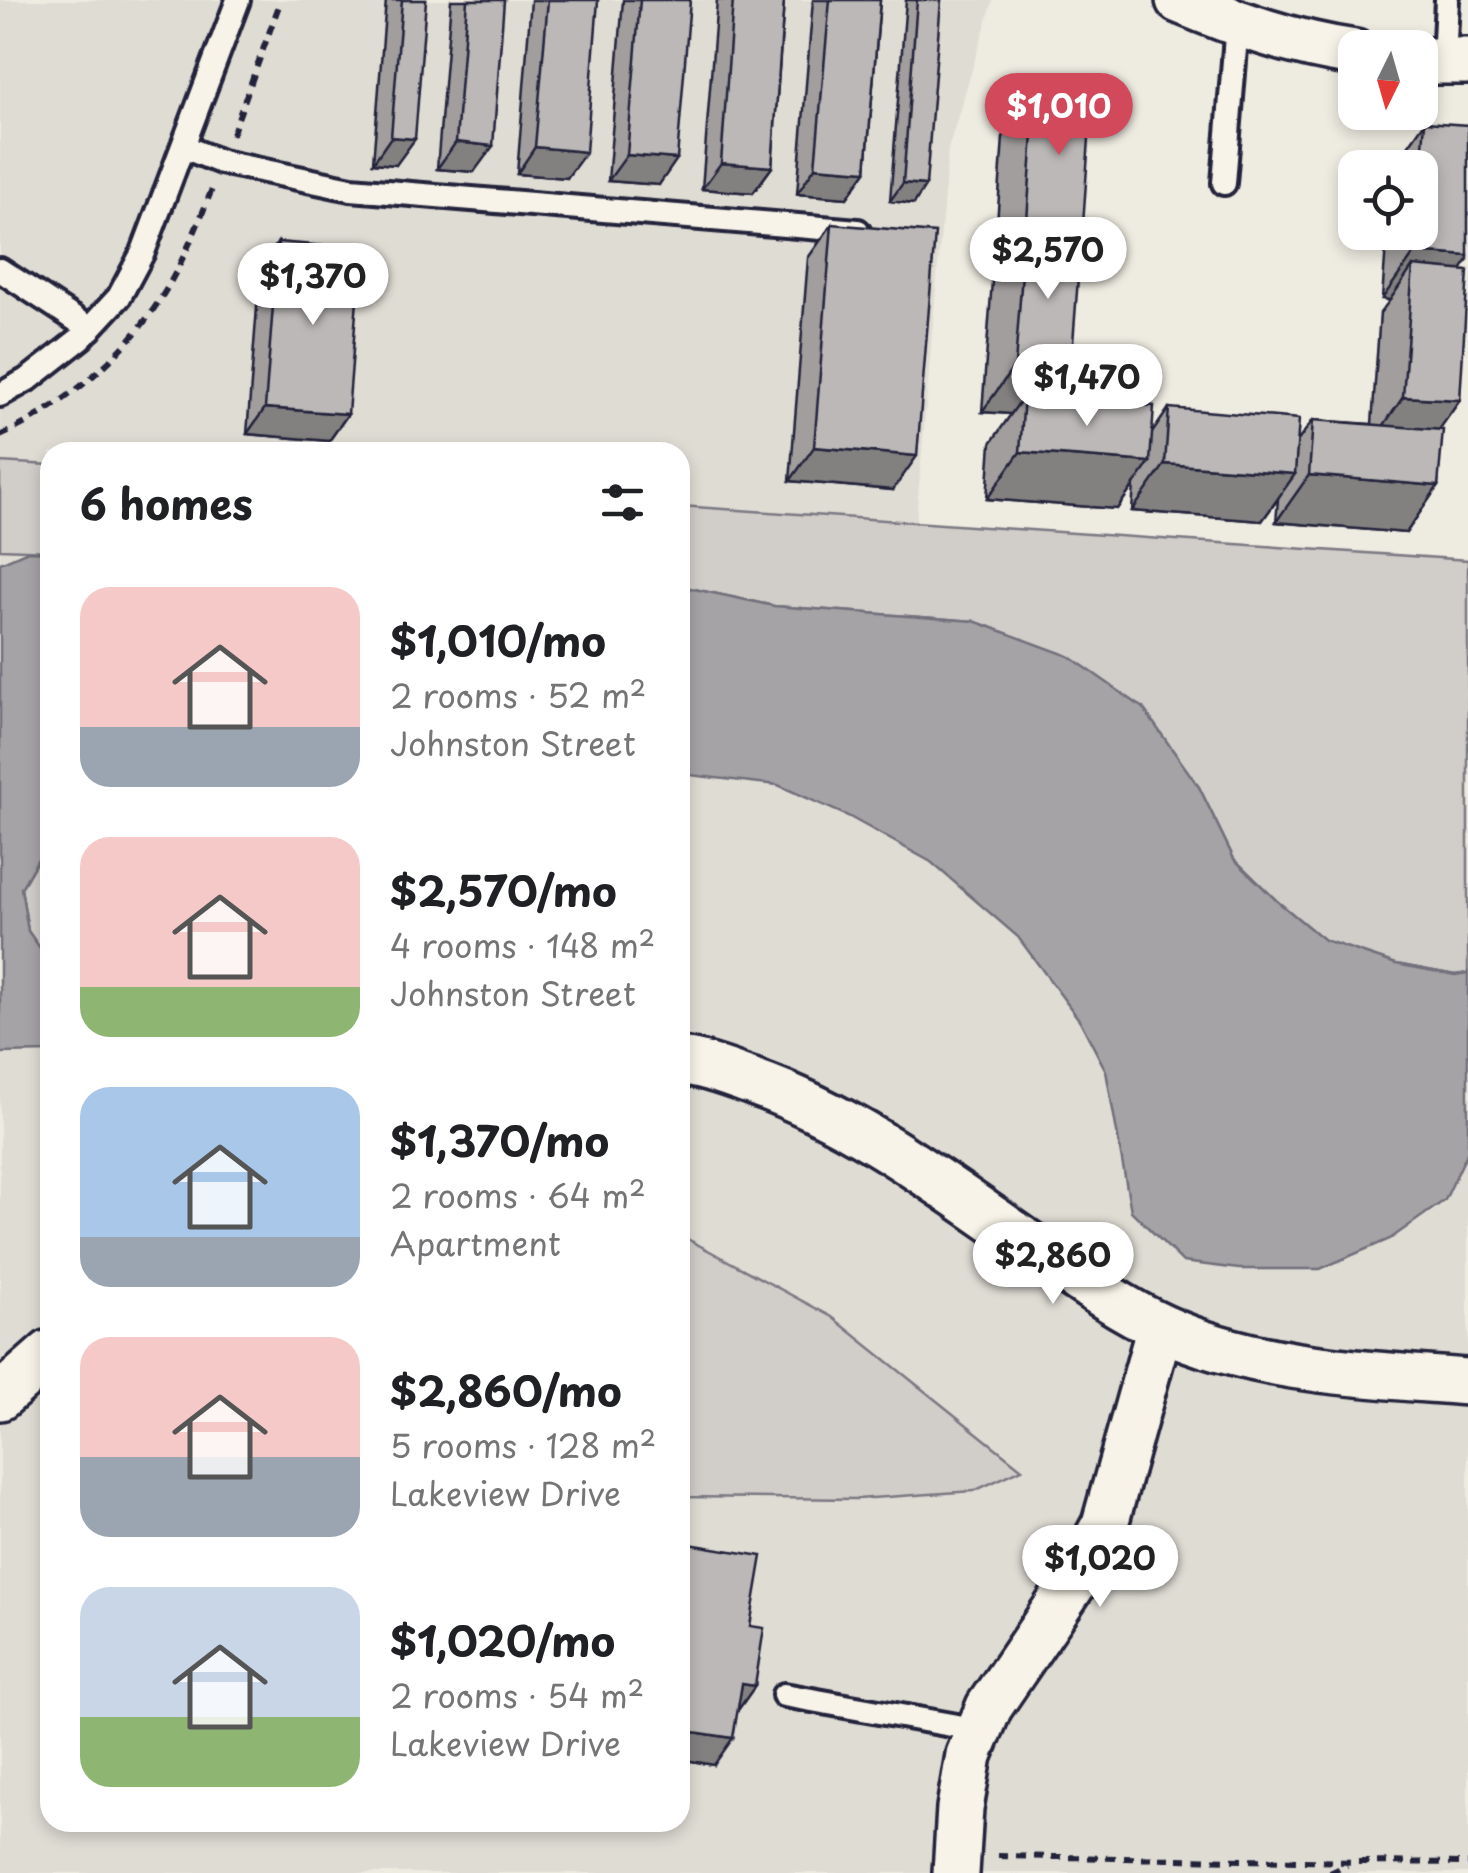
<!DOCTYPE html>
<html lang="en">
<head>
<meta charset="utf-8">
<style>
	:root { --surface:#fff; --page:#f6f6f6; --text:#202124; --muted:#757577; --accent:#d1495b }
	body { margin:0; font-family:"Playpen Sans",sans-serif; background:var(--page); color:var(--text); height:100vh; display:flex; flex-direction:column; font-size:38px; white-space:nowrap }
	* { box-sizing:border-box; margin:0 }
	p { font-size:32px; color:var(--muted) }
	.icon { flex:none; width:55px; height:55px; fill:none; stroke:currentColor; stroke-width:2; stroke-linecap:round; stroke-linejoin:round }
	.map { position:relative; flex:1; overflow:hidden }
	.side { position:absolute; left:40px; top:442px; width:650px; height:1390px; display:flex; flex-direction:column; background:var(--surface); border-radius:30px; box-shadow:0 5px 15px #0003 }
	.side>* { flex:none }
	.needle { width:65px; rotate:185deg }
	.controls { position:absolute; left:1338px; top:30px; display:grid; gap:20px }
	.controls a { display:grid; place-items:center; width:100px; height:100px; border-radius:20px; background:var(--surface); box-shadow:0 5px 15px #0003; font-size:50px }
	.price { position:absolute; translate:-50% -85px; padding:0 22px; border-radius:35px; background:#fff; color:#222; font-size:32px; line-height:65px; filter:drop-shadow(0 2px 5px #0008) }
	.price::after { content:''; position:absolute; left:50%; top:60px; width:30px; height:22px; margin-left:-15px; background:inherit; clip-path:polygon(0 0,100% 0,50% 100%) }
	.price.selected { background:var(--accent); color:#fff }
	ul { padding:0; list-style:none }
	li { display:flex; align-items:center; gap:30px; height:250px; padding:0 40px }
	li span { display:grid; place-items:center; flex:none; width:280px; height:200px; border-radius:30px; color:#555 }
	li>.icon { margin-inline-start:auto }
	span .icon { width:120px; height:120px; fill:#fffc; stroke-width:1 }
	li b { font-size:42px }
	h2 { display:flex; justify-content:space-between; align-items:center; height:120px; padding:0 40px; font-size:42px }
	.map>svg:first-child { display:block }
	.built { fill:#dfdcd4 }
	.green { fill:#d1cdc9; stroke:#7a7882; stroke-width:2.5 }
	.water { fill:#a6a3a6; stroke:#716f7b; stroke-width:2.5 }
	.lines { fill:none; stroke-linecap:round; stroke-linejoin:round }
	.service-casing { stroke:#22223b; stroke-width:30 }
	.minor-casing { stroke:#22223b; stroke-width:52 }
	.path { stroke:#22223b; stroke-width:6; stroke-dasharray:10 8; stroke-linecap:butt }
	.service { stroke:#f7f3e8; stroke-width:22 }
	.minor { stroke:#f7f3e8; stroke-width:45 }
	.wall { fill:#a19e9d; stroke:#22223b; stroke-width:2.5 }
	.shaded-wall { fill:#838180; stroke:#22223b; stroke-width:2.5 }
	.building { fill:#bbb8b7; stroke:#22223b; stroke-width:2.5 }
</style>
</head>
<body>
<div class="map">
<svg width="1468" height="1873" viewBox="0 0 1468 1873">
	<rect width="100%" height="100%" fill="#eeebe1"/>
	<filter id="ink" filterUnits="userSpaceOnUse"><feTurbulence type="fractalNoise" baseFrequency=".01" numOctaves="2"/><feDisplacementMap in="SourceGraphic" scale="20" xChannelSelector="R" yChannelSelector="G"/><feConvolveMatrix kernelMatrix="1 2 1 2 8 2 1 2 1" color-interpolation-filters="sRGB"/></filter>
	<g filter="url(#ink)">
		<path class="built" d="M0 0H993L948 149 916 521 680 506V452H50V465L0 462Z
			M0 496 50 500V1822H680V551L1468 614V1873H0Z"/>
		<path class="green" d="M0 462 50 465V551L0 549Z
			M680 506 1468 560V973L1455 975 1396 964 1324 940 1277 901 1234 859 1199 787 974 621 774 606 680 586Z
			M50 857V957L45 956 28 931 21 888 38 859Z
			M680 1235 832 1317 1022 1469 974 1491 857 1499 680 1497Z"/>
		<path class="water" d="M28 551 50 552V857L38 859 21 888 28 931 45 955 50 957V1052L0 1053V563Z
			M680 586 774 606 974 621 1069 656 1143 708 1199 787 1234 859 1277 901 1324 940 1396 964 1455 975 1468 973V1151L1445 1200 1390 1239 1320 1269H1239L1183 1262 1131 1211 1106 1071 1080 1021 1018 937 931 862 848 816 778 785 680 774Z"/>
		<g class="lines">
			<g class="service-casing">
				<path id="service" d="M1444 61 1447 0
					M184 147 221 162 351 189 858 231
					M1224 183 1237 24
					M0 270 90 329
					M0 395 30 378 81 338 119 297 143 252 238 0
					M784 1695 979 1730"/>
			</g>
			<g class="minor-casing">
				<path id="minor" d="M1179 0C1236 24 1293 44 1355 53
					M1420 61H1468
					M680 1061C706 1064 729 1074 753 1082 858 1119 948 1189 1040 1252 1079 1279 1119 1308 1163 1328 1258 1371 1366 1374 1468 1382
					M0 1397 50 1353
					M956 1873 960 1808 969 1755 989 1707 1074 1582 1105 1524 1160 1327"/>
			</g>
			<path class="path" d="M232 135 281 0
				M0 436C66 406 130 352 167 288 185 257 199 222 212 189
				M998 1856 1361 1862
				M1359 1862 1468 1863
				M1330 1873 1347 1865"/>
			<use href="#service" class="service"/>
			<use href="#minor" class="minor"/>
		</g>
		<path class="wall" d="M386 0H426L396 165 373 163Z
			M451 0H504L474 172 437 169Z
			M531 0H598L567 178 517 174Z
			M623 0H690L659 185 608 181Z
			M717 0H784L772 167 753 193 702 189Z
			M813 0H880L866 171 847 198 797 194Z
			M906 0H941L914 204 890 201Z
			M1036 90 1074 238 1051 398 1152 433 1169 408 1297 442 1313 420 1372 424 1380 313 1390 300 1382 299 1387 232H1420V168H1393L1425 122 1461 270 1460 400 1439 429 1438 486 1406 533 1276 522 1278 499 1262 521 1132 511 1134 485 1117 509 987 499 991 443 1011 414 982 412 992 281 1001 268H994L1003 137Z
			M832 224 893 490 790 481 808 258Z
			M278 242 348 414 329 441 247 434 260 269Z
			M689 1544 750 1626 755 1686 737 1711 714 1765 680 1759V1557Z"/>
		<path class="shaded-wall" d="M391 137 415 139 396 165 373 163Z
			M456 142 493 146 474 172 437 169Z
			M535 147 586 152 567 178 517 174Z
			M627 155 677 159 659 185 608 181Z
			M721 163 772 167 753 193 702 189Z
			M815 167 866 171 847 198 797 194Z
			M903 183 926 185 914 204 890 201Z
			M1027 221 1083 225 1050 272 1025 234 1001 268H994Z
			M1415 252 1468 256V260L1438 303 1413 266 1390 300 1382 299Z
			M1015 365 1071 369 1038 416 1024 396 1011 414 982 412Z
			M1403 397 1460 400 1427 447 1371 444Z
			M265 408 348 414 329 441 247 434Z
			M814 447 917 456 893 490 790 481Z
			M1020 452 1150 462 1117 509 987 499Z
			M1165 464 1295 474 1262 521 1132 511Z
			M1309 475 1438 486 1406 533 1276 522Z
			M742 1684 755 1686 736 1713Z
			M680 1730 733 1738 714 1765 680 1759Z"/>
		<path class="building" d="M402 0H426L415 139 391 137Z
			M467 0H504L493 146 456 142Z
			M548 0H598L586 152 535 147Z
			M640 0H690L677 159 627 155Z
			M733 0H784L772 167 721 163Z
			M830 0H880L866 171 815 167Z
			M917 0H941L926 185 903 183Z
			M1036 90 1092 95 1083 225 1027 221Z
			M1425 122 1468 125V256L1415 252 1416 232H1420V183Z
			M832 224 935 233 917 456 814 447Z
			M1025 234 1081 239 1071 369 1015 365Z
			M278 242 361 249 348 414 265 408Z
			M1413 266 1468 271 1460 400 1403 397Z
			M1024 396 1154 406 1150 462 1020 452Z
			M1169 408 1299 419 1295 474 1165 464Z
			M1313 420 1443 430 1438 486 1309 475Z
			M689 1544 762 1556 750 1626 764 1628 755 1686 742 1684 733 1738 680 1730V1687L682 1674 680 1673V1598Z"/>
	</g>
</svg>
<div class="controls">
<a><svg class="needle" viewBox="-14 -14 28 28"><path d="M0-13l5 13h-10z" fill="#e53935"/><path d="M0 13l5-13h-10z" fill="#757577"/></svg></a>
<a><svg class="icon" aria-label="locate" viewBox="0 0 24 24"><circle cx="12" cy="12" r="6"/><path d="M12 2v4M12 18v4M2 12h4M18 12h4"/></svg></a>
</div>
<b class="price selected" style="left:1059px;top:158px">$1,010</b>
<b class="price" style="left:1048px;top:302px">$2,570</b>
<b class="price" style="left:313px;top:328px">$1,370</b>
<b class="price" style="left:1087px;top:429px">$1,470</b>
<b class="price" style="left:1053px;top:1307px">$2,860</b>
<b class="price" style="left:1100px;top:1610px">$1,020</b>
<section class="side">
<h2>6 homes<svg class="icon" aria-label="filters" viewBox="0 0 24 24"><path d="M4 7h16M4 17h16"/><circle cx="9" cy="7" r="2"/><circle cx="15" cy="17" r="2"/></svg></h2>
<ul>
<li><span style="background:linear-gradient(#f6c9c9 70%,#9aa5b1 0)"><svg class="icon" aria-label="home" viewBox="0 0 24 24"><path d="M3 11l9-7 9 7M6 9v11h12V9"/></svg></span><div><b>$1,010/mo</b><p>2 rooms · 52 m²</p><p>Johnston Street</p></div></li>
<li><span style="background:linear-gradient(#f6c9c9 75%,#8fb573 0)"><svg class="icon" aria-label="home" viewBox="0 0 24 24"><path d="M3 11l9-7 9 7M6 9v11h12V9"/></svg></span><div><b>$2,570/mo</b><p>4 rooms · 148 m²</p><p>Johnston Street</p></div></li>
<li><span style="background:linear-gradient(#a9c7e8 75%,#9aa5b1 0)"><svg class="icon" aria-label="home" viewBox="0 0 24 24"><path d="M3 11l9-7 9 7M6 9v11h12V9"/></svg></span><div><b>$1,370/mo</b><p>2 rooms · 64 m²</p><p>Apartment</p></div></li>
<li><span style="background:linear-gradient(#f6c9c9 60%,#9aa5b1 0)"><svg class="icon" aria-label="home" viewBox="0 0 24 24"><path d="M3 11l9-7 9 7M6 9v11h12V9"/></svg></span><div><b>$2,860/mo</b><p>5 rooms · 128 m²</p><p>Lakeview Drive</p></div></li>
<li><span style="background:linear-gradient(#c9d6e8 65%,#8fb573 0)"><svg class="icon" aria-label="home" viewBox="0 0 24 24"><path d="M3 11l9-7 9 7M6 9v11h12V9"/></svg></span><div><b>$1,020/mo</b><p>2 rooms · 54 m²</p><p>Lakeview Drive</p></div></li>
</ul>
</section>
</div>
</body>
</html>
